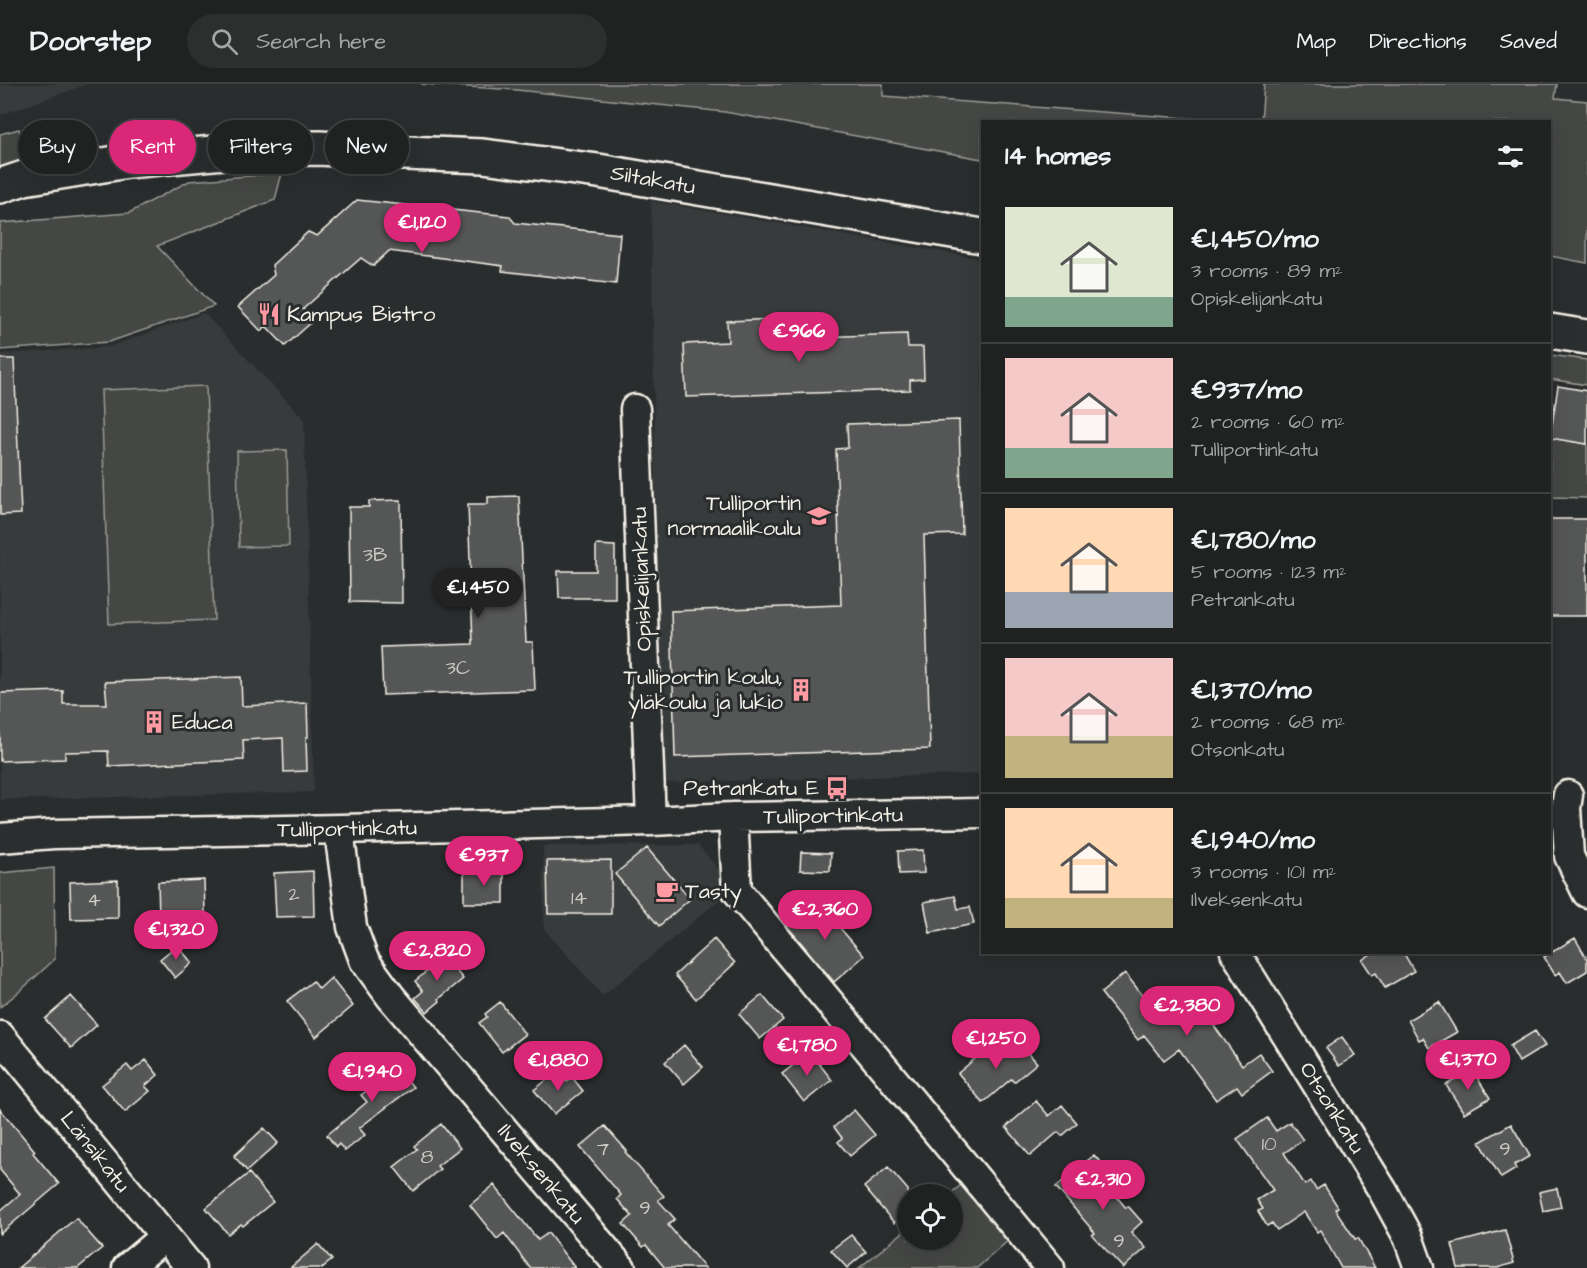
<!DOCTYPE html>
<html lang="en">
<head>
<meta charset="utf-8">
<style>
	:root { --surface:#202222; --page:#2d2f2f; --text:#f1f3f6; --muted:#a2a4a5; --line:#3d3f40; --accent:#db2777 }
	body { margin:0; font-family:"Architects Daughter",sans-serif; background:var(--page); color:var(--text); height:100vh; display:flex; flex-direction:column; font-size:22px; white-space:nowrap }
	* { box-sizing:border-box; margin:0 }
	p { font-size:20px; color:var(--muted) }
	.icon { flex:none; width:33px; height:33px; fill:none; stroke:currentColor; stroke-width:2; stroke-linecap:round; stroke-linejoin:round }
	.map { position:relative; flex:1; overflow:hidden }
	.side { position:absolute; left:981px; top:36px; width:570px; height:834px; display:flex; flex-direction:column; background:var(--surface); border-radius:0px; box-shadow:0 6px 24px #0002,0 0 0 2px var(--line) }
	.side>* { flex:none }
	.top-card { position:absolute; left:18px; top:36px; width:570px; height:54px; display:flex; gap:12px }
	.buttons { position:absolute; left:897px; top:1100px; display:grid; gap:12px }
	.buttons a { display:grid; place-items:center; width:66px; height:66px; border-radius:50%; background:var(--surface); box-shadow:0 6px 24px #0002,0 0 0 2px var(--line); font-size:30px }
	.price { position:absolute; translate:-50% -51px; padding:0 14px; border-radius:21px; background:var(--accent); color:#fff; font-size:20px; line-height:39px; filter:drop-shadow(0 2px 3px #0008) }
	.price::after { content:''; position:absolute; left:50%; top:36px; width:18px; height:14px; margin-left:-9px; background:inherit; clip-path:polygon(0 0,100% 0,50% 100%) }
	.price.current { background:#222; color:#fff }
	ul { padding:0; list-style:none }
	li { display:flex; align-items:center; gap:18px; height:150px; padding:0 24px }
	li+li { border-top:2px solid var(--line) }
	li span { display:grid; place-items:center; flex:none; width:168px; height:120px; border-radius:0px; color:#555 }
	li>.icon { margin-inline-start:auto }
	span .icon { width:72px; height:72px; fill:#fffc; stroke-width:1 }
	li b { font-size:26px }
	h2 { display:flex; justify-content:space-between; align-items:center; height:72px; padding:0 24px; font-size:26px }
	.pill { padding:0 21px; border-radius:27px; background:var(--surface); box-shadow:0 6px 24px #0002,0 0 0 2px var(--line); font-size:21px; line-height:54px }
	.pill.current { background:var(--accent); color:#fff }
	header { display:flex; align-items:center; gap:36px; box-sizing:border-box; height:84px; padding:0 30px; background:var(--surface); border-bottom:2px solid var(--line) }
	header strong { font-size:28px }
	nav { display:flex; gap:33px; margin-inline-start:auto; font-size:21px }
	.search { width:420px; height:54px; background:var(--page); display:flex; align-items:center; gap:15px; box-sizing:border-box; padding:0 21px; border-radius:33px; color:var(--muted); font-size:22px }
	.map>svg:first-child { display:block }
	.built { fill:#373a3a }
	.green { fill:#444645; stroke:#9c9c96; stroke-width:1.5 }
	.building { fill:#555756; stroke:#f4f1e8; stroke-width:1.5 }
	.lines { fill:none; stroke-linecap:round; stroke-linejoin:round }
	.minor-casing { stroke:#f4f1e8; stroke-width:33 }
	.major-casing { stroke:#f4f1e8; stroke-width:38 }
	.minor { stroke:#2a2d2e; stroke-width:28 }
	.major { stroke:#2a2d2e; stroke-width:33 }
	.labels { text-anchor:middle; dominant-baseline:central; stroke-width:6; stroke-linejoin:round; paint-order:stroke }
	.number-label { font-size:20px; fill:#cccac4 }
	.street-label { font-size:22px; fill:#f4f1e8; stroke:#2a2d2e }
	.poi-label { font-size:22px; fill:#f4f1e8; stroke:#2a2d2e; text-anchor:start }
</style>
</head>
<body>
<header>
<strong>Doorstep</strong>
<div class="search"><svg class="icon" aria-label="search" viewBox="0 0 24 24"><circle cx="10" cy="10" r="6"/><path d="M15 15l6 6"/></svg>Search here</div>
<nav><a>Map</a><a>Directions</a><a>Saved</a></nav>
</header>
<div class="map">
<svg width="1587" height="1184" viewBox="0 0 1587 1184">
	<rect width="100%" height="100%" fill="#2a2d2e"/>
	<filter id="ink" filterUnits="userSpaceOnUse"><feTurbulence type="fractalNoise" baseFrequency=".0167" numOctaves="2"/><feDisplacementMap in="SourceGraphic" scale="12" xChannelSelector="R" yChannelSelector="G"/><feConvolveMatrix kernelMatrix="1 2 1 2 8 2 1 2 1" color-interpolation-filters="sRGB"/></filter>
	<g filter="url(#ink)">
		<path class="built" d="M0 0H88L0 31Z
			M651 117 982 175V690L660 699Z
			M204 229 304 335 314 708 0 716V270L108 263Z
			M698 761 734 804 603 912 544 845 543 762Z"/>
		<path class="green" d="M421 0H883V12L1227 37 982 38V75L725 28 517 6Z
			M1264 0H1557L1555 14 1587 17V179L1550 172V38L1261 37Z
			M19 45 28 78 0 85V50Z
			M282 89 275 116 157 162 214 222 109 258 0 266V139L129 129 189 97Z
			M1550 271 1587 276V301L1550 295Z
			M206 302 214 536 109 540 101 306Z
			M1550 354 1587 360V414L1550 413Z
			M287 366 289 462 239 463 237 367Z
			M54 784 55 875 20 907 0 923V789Z
			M971 1093 1018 1148 977 1184H859L907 1145 908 1155H952V1110H950Z"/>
		<path class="building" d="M357 116 509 132 515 139 620 150 616 200 502 187 503 182 389 167 373 182 361 174 303 225 313 237 285 262 266 242 261 247 238 223 274 191 272 181 308 148 317 152Z
			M781 235V254L907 250 908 263H923L924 295 910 296V306L686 313 684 260 728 258 727 237Z
			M0 275H14L21 430 0 431Z
			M1558 302 1587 307V360L1550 354Z
			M959 336 962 450 924 451 930 665 675 673 671 527 841 521 836 365 848 364 847 340Z
			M519 412 526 558H533L535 606 383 611 381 563 473 560 468 420H488V413Z
			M401 416 402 519 350 518 349 423H369V417Z
			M1550 435H1587V532H1550Z
			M596 461 615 462V514H559L558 487H596Z
			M241 593 242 622 307 619 308 653H306L307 687 284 688 283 654 243 656 244 676 109 682 108 667 65 668V675L0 677V609L63 607V620H107L105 598Z
			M647 764 690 815 659 842 615 790Z
			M923 766 924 789 899 790 898 767Z
			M801 768 831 769 830 787 800 786Z
			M611 776V830H548L547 777Z
			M313 787 314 832 276 833 274 789Z
			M464 787H504V819H464Z
			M118 796V834L71 835 70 798Z
			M204 796 205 829 159 831 158 798Z
			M955 812 958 825 970 823 974 840 930 849 924 818Z
			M816 816 864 872 834 898 787 842Z
			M1575 854 1587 875V887L1567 899 1560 888 1555 891 1544 873Z
			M714 855 735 879 696 915 675 891Z
			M177 861 192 879 175 894 160 875Z
			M1374 868H1403L1414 887 1385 904 1376 889 1372 891 1362 876Z
			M441 869 463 895 439 915 440 917 427 928 415 914 423 907 415 897 431 884 427 880Z
			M1125 889 1161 935 1199 906 1220 933 1212 939 1242 981 1259 969 1272 987 1242 1009 1237 1002 1216 1016 1179 965 1164 976 1144 951 1138 956 1101 909Z
			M331 894 353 922 316 953 287 917 313 897 319 905Z
			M762 911 783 936 760 955 739 930Z
			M71 912 97 941 71 964 45 935Z
			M500 918 525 950 502 968 479 939 487 933 485 930Z
			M1439 918 1457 948 1429 964 1423 954 1419 956 1408 936Z
			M1535 947 1545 962 1519 978 1510 962Z
			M1342 953 1355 971 1339 982 1326 964Z
			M1018 957 1037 979 1014 998 1011 995 983 1019 958 989 989 963 998 974Z
			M684 961 703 983 684 1000 665 978Z
			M810 968 832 996 804 1018 782 990Z
			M389 973 413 1003 359 1044 365 1051 345 1067 339 1060 336 1063 327 1051 367 1018 361 1011 373 1002 365 992Z
			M146 976 158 991 145 1002 150 1007 125 1028 102 1001 127 981 132 987Z
			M1472 985 1490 1014 1464 1029 1446 1001Z
			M559 986 567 997 572 993 583 1007 554 1030 534 1006Z
			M1036 1017 1049 1032 1062 1021 1077 1039 1062 1052 1058 1048 1030 1072 1006 1043Z
			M0 1025 35 1067 33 1069 59 1100 0 1150V1127L20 1110 0 1086Z
			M854 1026 875 1051 850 1072 838 1058 842 1054 834 1043Z
			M1267 1034 1276 1047 1290 1038 1303 1056 1284 1069 1305 1101 1311 1097 1316 1106 1324 1101 1338 1123 1335 1125 1355 1155 1358 1154 1375 1184H1341L1320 1146 1317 1148 1304 1128 1277 1146 1272 1139 1267 1142 1258 1127 1263 1125 1257 1116 1273 1106 1237 1055Z
			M441 1040 460 1064 437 1082 440 1085 413 1107 394 1083 417 1065 414 1062Z
			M1511 1040 1530 1072 1514 1081 1516 1085 1501 1094 1480 1058Z
			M605 1042 627 1067 625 1068 664 1112 658 1116 675 1135 668 1141 705 1184H665L646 1161 643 1163 623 1140 632 1132 617 1115 621 1111 580 1063Z
			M264 1044 278 1059 247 1087 234 1072Z
			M1094 1071 1107 1086 1100 1092 1126 1124 1128 1122 1142 1138 1131 1148 1146 1164 1123 1184 1092 1151 1095 1149 1056 1103Z
			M888 1083 908 1106V1127L894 1139 864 1103Z
			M249 1089 273 1118 243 1142 241 1140 228 1150 206 1124Z
			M494 1101 538 1156 548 1149 575 1184H530L504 1149 497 1155 470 1121Z
			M1557 1104 1561 1123 1543 1127 1539 1108Z
			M76 1134 102 1164 78 1184H18Z
			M1505 1146 1514 1179 1497 1184H1458L1452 1160Z
			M851 1151 866 1168 847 1184 831 1166Z
			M318 1160 332 1176 322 1184H290Z"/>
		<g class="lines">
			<g class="minor-casing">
				<path id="minor" d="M635 325 651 737
					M1568 711 1566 724 1569 772 1587 809
					M733 733 737 807 1050 1184
					M341 745V762L352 843 364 876 391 913 621 1184
					M0 754 54 750 341 745 651 737 733 733 982 729
					M1235 868 1383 1107 1408 1153 1419 1184
					M0 952 191 1184
					M127 1184 164 1153"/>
			</g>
			<g class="major-casing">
				<path id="major" d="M0 102 24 94 128 77 256 65 320 64 378 68 483 72 598 87 982 152
					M1550 247 1587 253"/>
			</g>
			<use href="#minor" class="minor"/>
			<use href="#major" class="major"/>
		</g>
	</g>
	<defs>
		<g id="restaurant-bare" transform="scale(1.8)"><path d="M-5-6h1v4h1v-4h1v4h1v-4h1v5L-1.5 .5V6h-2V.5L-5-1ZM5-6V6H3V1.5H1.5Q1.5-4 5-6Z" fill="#ff9aa2" stroke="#2a2d2e" stroke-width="2.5" paint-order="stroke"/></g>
		<g id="school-bare" transform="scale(1.8)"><path d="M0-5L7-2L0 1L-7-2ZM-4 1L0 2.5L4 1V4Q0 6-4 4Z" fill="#ff9aa2" stroke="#2a2d2e" stroke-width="2.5" paint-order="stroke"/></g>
		<g id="building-bare" transform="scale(1.8)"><path d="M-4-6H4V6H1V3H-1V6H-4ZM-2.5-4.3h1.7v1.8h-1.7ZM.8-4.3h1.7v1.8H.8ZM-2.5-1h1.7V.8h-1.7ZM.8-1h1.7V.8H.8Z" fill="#ff9aa2" stroke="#2a2d2e" stroke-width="2.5" paint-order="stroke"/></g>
		<g id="bus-bare" transform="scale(1.8)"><path d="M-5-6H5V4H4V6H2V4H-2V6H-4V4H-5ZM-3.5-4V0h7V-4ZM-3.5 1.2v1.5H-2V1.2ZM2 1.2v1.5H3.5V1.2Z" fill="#ff9aa2" stroke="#2a2d2e" stroke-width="2.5" paint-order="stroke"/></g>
		<g id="cafe-bare" transform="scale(1.8)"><path d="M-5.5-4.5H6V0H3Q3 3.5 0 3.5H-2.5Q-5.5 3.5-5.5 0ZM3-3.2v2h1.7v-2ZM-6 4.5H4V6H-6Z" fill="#ff9aa2" stroke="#2a2d2e" stroke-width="2.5" paint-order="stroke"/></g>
	</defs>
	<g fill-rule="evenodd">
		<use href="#restaurant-bare" x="269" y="230"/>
		<use href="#school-bare" x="819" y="432"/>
		<use href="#building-bare" x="801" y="606"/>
		<use href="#building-bare" x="154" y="638"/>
		<use href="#bus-bare" x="837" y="704"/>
		<use href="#cafe-bare" x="667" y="807"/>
	</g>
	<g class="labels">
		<g class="number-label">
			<text x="375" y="471">3B</text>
			<text x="458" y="584">3C</text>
			<text x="294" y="810">2</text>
			<text x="579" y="814">14</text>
			<text x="94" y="816">4</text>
			<text x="1269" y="1060">10</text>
			<text x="603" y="1065">7</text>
			<text x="1505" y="1065">9</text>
			<text x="427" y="1073">8</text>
			<text x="645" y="1124">9</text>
			<text x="1119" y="1157">9</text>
		</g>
		<g class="street-label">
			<text transform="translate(653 96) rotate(10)">Siltakatu</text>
			<text transform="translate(642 495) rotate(-92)">Opiskelijankatu</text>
			<text transform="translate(833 732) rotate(-1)">Tulliportinkatu</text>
			<text transform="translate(347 745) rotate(-1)">Tulliportinkatu</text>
			<text transform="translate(1332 1024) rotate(58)">Otsonkatu</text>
			<text transform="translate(95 1068) rotate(51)">Länsikatu</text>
			<text transform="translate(541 1090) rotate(50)">Ilveksenkatu</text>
		</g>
		<g class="poi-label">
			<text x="287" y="230">Kampus Bistro</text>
			<text x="801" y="419" text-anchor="end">Tulliportin<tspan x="801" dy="25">normaalikoulu</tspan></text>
			<text x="783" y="593" text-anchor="end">Tulliportin koulu,<tspan x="783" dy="25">yläkoulu ja lukio</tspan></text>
			<text x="172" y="638">Educa</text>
			<text x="819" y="704" text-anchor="end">Petrankatu E</text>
			<text x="685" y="807">Tasty</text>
		</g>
	</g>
</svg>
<div class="buttons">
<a><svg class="icon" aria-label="locate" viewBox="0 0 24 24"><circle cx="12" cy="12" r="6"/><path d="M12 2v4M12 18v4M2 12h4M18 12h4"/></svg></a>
</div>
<b class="price" style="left:422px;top:170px">€1,120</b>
<b class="price" style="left:799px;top:279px">€966</b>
<b class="price current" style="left:478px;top:535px">€1,450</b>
<b class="price" style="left:484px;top:803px">€937</b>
<b class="price" style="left:825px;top:857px">€2,360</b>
<b class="price" style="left:176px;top:877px">€1,320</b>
<b class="price" style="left:437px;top:898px">€2,820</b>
<b class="price" style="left:1187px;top:953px">€2,380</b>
<b class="price" style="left:996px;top:986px">€1,250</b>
<b class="price" style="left:807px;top:993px">€1,780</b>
<b class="price" style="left:1468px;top:1007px">€1,370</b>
<b class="price" style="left:558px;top:1008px">€1,880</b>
<b class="price" style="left:372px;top:1019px">€1,940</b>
<b class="price" style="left:1103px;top:1127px">€2,310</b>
<div class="top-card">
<a class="pill">Buy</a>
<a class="pill current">Rent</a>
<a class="pill">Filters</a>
<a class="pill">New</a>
</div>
<section class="side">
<h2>14 homes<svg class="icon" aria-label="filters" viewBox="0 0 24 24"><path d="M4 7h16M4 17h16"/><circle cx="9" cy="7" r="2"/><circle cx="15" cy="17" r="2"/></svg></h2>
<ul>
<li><span style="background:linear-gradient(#dfe7d0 75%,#7fa58c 0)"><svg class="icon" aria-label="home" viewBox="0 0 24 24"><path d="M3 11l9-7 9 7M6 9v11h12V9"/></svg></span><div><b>€1,450/mo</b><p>3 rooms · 89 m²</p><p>Opiskelijankatu</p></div></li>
<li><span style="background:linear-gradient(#f6c9c9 75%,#7fa58c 0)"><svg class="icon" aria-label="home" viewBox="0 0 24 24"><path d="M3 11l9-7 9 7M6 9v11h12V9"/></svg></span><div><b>€937/mo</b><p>2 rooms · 60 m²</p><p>Tulliportinkatu</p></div></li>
<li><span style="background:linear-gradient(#ffd9b3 70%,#9aa5b1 0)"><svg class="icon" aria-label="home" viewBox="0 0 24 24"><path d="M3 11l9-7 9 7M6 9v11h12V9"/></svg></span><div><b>€1,780/mo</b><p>5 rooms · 123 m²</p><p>Petrankatu</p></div></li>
<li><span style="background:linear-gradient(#f6c9c9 65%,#c2b280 0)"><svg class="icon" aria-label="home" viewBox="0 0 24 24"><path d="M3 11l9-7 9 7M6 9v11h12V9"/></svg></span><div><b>€1,370/mo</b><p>2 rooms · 68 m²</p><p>Otsonkatu</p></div></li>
<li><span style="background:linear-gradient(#ffd9b3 75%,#c2b280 0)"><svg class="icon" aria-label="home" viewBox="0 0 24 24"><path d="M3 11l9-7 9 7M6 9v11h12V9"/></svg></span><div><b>€1,940/mo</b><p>3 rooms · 101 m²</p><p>Ilveksenkatu</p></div></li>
</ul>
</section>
</div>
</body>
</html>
